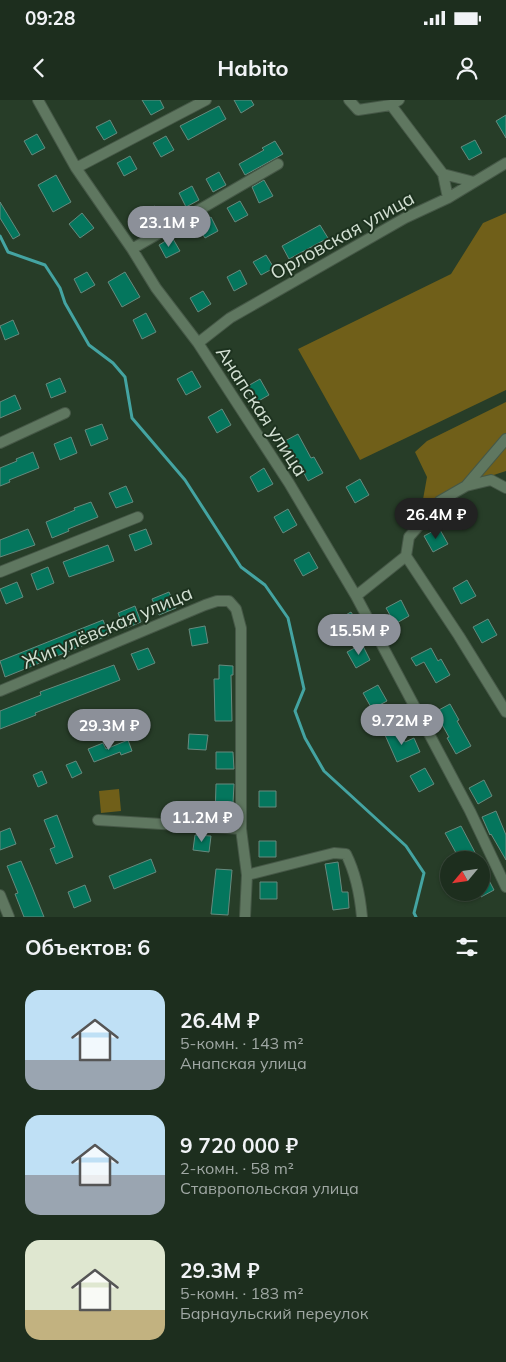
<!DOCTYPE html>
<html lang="ru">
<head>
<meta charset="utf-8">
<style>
	:root { --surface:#1d2e1e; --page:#2a3a2b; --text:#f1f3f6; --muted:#a0a8a4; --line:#3b4a3c; --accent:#8c9099 }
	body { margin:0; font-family:Mulish,sans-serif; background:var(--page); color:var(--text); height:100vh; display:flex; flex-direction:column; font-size:19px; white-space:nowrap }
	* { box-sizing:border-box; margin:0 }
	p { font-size:16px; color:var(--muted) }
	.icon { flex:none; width:28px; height:28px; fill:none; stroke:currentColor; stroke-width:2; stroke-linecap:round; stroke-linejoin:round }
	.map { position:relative; height:817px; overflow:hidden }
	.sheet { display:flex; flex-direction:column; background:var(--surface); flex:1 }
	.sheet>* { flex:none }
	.needle { width:32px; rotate:241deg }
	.controls { position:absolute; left:440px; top:751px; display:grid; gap:10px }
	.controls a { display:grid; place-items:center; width:50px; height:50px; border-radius:50%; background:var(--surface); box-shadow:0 1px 4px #0004,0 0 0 1px var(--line); font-size:25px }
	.price { position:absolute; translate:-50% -42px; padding:0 11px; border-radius:18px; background:var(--accent); color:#fff; font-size:16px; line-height:32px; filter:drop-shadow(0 1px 2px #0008) }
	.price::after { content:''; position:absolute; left:50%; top:30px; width:15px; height:11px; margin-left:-8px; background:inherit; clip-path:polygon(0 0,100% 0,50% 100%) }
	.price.active { background:#222; color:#fff }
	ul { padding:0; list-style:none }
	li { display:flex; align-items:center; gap:15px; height:125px; padding:0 25px }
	li span { display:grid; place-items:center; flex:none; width:140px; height:100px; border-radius:15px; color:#555 }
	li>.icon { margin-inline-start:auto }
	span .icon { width:60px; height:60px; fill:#fffc; stroke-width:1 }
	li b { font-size:21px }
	h2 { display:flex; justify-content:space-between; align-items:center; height:60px; padding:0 25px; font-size:21px }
	.status { display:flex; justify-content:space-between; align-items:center; height:35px; padding:0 25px; background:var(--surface); direction:ltr }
	.status svg { height:14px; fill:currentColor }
	header { display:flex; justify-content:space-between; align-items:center; height:65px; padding:0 25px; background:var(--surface); font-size:22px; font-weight:700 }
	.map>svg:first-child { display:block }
	.green { fill:#705f19 }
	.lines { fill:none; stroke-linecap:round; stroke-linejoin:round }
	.stream { stroke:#44a4a2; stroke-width:3 }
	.building { fill:#04765d; stroke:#668a7e }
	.minor-casing { stroke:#465847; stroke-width:12 }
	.minor { stroke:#5f7760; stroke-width:10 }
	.labels { text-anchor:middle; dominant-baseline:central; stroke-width:4; stroke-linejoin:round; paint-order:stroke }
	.street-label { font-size:19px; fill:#d3e0d3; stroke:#1d321f }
</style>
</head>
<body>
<div class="status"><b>09:28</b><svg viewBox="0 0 49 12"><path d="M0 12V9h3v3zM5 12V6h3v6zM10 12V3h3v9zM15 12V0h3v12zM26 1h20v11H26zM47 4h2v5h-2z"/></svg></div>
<header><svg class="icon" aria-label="back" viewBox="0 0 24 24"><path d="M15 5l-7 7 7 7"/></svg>Habito<svg class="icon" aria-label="person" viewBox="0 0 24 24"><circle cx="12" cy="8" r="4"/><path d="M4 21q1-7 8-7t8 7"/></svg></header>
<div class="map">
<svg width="506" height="817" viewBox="0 0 506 817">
	<rect width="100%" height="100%" fill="#273d28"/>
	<path class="green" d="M506 113V290L360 360 298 249 451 174 483 123Z
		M506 302V371L457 387 422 405 427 377 415 352 427 341Z
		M119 689 121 711 101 713 99 691Z"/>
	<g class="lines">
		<path class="stream" d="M0 136 8 152 45 165 60 188 65 203 89 245 113 263 125 277 132 318 185 380 241 467 265 485 288 518 304 589 295 611 305 638 324 671 406 746 424 773 414 813 416 817"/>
	</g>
	<path class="building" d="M142 0H160L164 8 151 15Z
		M234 0H251L254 5 241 13Z
		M219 6 226 19 188 40 180 26Z
		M506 15V38L496 21Z
		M110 20 117 33 104 40 96 27Z
		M37 34 45 48 32 55 24 41Z
		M166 36 174 50 161 57 153 43Z
		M475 40 482 53 469 60 461 47Z
		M275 41 283 54 245 75 239 64 264 50 262 48Z
		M130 56 137 69 124 76 117 63Z
		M219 72 226 85 213 92 206 79Z
		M56 75 71 102 53 112 38 85Z
		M264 80 273 96 259 103 252 87Z
		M192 86 199 100 186 107 179 93Z
		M240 101 248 115 235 122 227 108Z
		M0 102 20 135 13 139 0 118Z
		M155 106 162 119 149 127 142 113Z
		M82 113 94 128 80 138 69 124Z
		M211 117 218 131 205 138 197 125Z
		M320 125 328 138 289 159 282 146Z
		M172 137 180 151 166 158 159 145Z
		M266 155 274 168 261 175 253 162Z
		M240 170 247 184 234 191 227 177Z
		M87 172 95 185 81 193 74 179Z
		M125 172 140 197 122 207 108 182Z
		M203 191 211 204 198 212 190 198Z
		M146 213 156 232 142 239 133 220Z
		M13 220 19 234 5 240 0 226Z
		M192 271 201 287 186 295 177 279Z
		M60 278 66 292 51 298 46 284Z
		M260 279 269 295 255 303 246 287Z
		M15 295 21 309 0 318V302Z
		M222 309 231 325 217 333 208 317Z
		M102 324 108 339 91 346 85 330Z
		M298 334 311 358 314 357 323 373 308 381 295 356 292 358 283 342Z
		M71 337 77 353 60 360 54 344Z
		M33 352 39 368 9 380 10 382 0 386V368L17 361 16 359Z
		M264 368 273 384 258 392 250 377Z
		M360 379 369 395 355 403 346 387Z
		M126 386 133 402 116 408 109 393Z
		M91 402 98 417 68 429 69 431 52 438 46 422 75 410 74 408Z
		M288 409 297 425 283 433 274 417Z
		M439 428 448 444 433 452 424 436Z
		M28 429 35 445 0 457V440Z
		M146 429 152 444 135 451 129 435Z
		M108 445 114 461 69 477 63 462Z
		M309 452 318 468 303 476 294 460Z
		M48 467 54 483 37 490 31 474Z
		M467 480 476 496 461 504 453 488Z
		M17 482 23 497 6 504 0 489Z
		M169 492 176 508 159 515 152 499Z
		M401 500 409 516 395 524 386 508Z
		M135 506 141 522 124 529 118 513Z
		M351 512 356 520 337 530 333 522Z
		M488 519 497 535 482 543 473 527Z
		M103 520 109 535 5 577 0 561Z
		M205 526 208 543 192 546 189 529Z
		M362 544 370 560 356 568 347 552Z
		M148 548 155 563 138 570 131 554Z
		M431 548 438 561 441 559 450 575 436 583 424 562 416 566 411 558Z
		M114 565 120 580 35 613 36 615 0 629V611L41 595 40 592Z
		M219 565 233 566V575H231L232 621H215L214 579H219Z
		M378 585 387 601 372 609 363 593Z
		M450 604 459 620 457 621 471 646 456 654 447 638 449 637 435 612Z
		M399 629 405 642 414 638 420 652 397 662 385 635Z
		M189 634 208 635 206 650 188 649Z
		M128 640 132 651 121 655 120 652 94 662 88 649 103 643 106 649Z
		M216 652H233L234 669H216Z
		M76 661 82 673 72 678 66 665Z
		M425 668 434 684 419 692 410 676Z
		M42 671 47 683 38 687 33 675Z
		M484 680 492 696 478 704 469 688Z
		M216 684H234L232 722 215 720Z
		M259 691H276V707H259Z
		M496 711 506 735V760L491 734 490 735 482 717Z
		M57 715 73 757 56 764 50 749 55 747 44 720Z
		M461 726 479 760H460L445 733Z
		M10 728 16 744 0 750V732Z
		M195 735 211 736 209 752 193 750Z
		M259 741H276V757H259Z
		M151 759 156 772 114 789 109 776Z
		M21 761 32 787 44 817H24L15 794 18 793 7 766Z
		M338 762 342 792H348L349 808 333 810 325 764Z
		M481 765 494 790 481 797Z
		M216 769 232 770 228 815 211 814Z
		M260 782H277V799H260Z
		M85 785 91 801 74 808 68 792Z"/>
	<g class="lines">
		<g class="minor-casing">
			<path id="minor" d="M38 0 76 68 132 149 156 188 198 243 289 383 356 496 470 711 506 787
				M349 0 358 10 391 5 399 0
				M391 5 443 74 474 82
				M76 68 206 0
				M443 74 448 98
				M132 149 278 64
				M198 243 230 218 405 118 448 98 506 63
				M0 343 65 313
				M466 386 506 339
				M406 456 459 536 506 612
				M0 472 138 417
				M356 496 406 456 409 437 440 401 466 386 491 380 506 388
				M0 591 205 505 217 501H229L236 509 241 528V729L247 775 245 817
				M98 720 241 729
				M247 775 334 753 346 754C356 774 360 795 362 817
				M0 795 9 817"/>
		</g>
		<use href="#minor" class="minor"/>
	</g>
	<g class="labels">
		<g class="street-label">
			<text transform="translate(342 135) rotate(-29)">Орловская улица</text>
			<text transform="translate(262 311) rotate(57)">Анапская улица</text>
			<text transform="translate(107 527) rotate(-23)">Жигулёвская улица</text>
		</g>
	</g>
</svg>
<div class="controls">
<a><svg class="needle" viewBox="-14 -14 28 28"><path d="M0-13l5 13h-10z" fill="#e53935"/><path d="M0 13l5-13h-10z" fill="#a0a8a4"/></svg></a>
</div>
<b class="price" style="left:169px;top:148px">23.1M ₽</b>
<b class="price active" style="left:436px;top:440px">26.4M ₽</b>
<b class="price" style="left:359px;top:556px">15.5M ₽</b>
<b class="price" style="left:402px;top:646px">9.72M ₽</b>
<b class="price" style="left:109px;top:651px">29.3M ₽</b>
<b class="price" style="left:202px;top:743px">11.2M ₽</b>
</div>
<section class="sheet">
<h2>Объектов: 6<svg class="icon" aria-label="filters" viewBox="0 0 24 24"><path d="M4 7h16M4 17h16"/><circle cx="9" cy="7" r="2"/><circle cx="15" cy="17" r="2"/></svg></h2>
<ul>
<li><span style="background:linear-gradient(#bfe0f5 70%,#9aa5b1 0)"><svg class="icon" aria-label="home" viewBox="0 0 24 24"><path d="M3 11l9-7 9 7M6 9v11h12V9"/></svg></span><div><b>26.4M ₽</b><p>5-комн. · 143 m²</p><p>Анапская улица</p></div></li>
<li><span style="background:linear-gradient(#bfe0f5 60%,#9aa5b1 0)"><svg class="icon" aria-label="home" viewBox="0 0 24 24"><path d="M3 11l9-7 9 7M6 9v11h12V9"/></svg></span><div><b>9 720 000 ₽</b><p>2-комн. · 58 m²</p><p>Ставропольская улица</p></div></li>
<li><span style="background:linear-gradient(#dfe7d0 70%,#c2b280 0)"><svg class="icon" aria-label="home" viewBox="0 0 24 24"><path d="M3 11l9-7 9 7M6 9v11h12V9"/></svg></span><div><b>29.3M ₽</b><p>5-комн. · 183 m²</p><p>Барнаульский переулок</p></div></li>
</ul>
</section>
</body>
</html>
